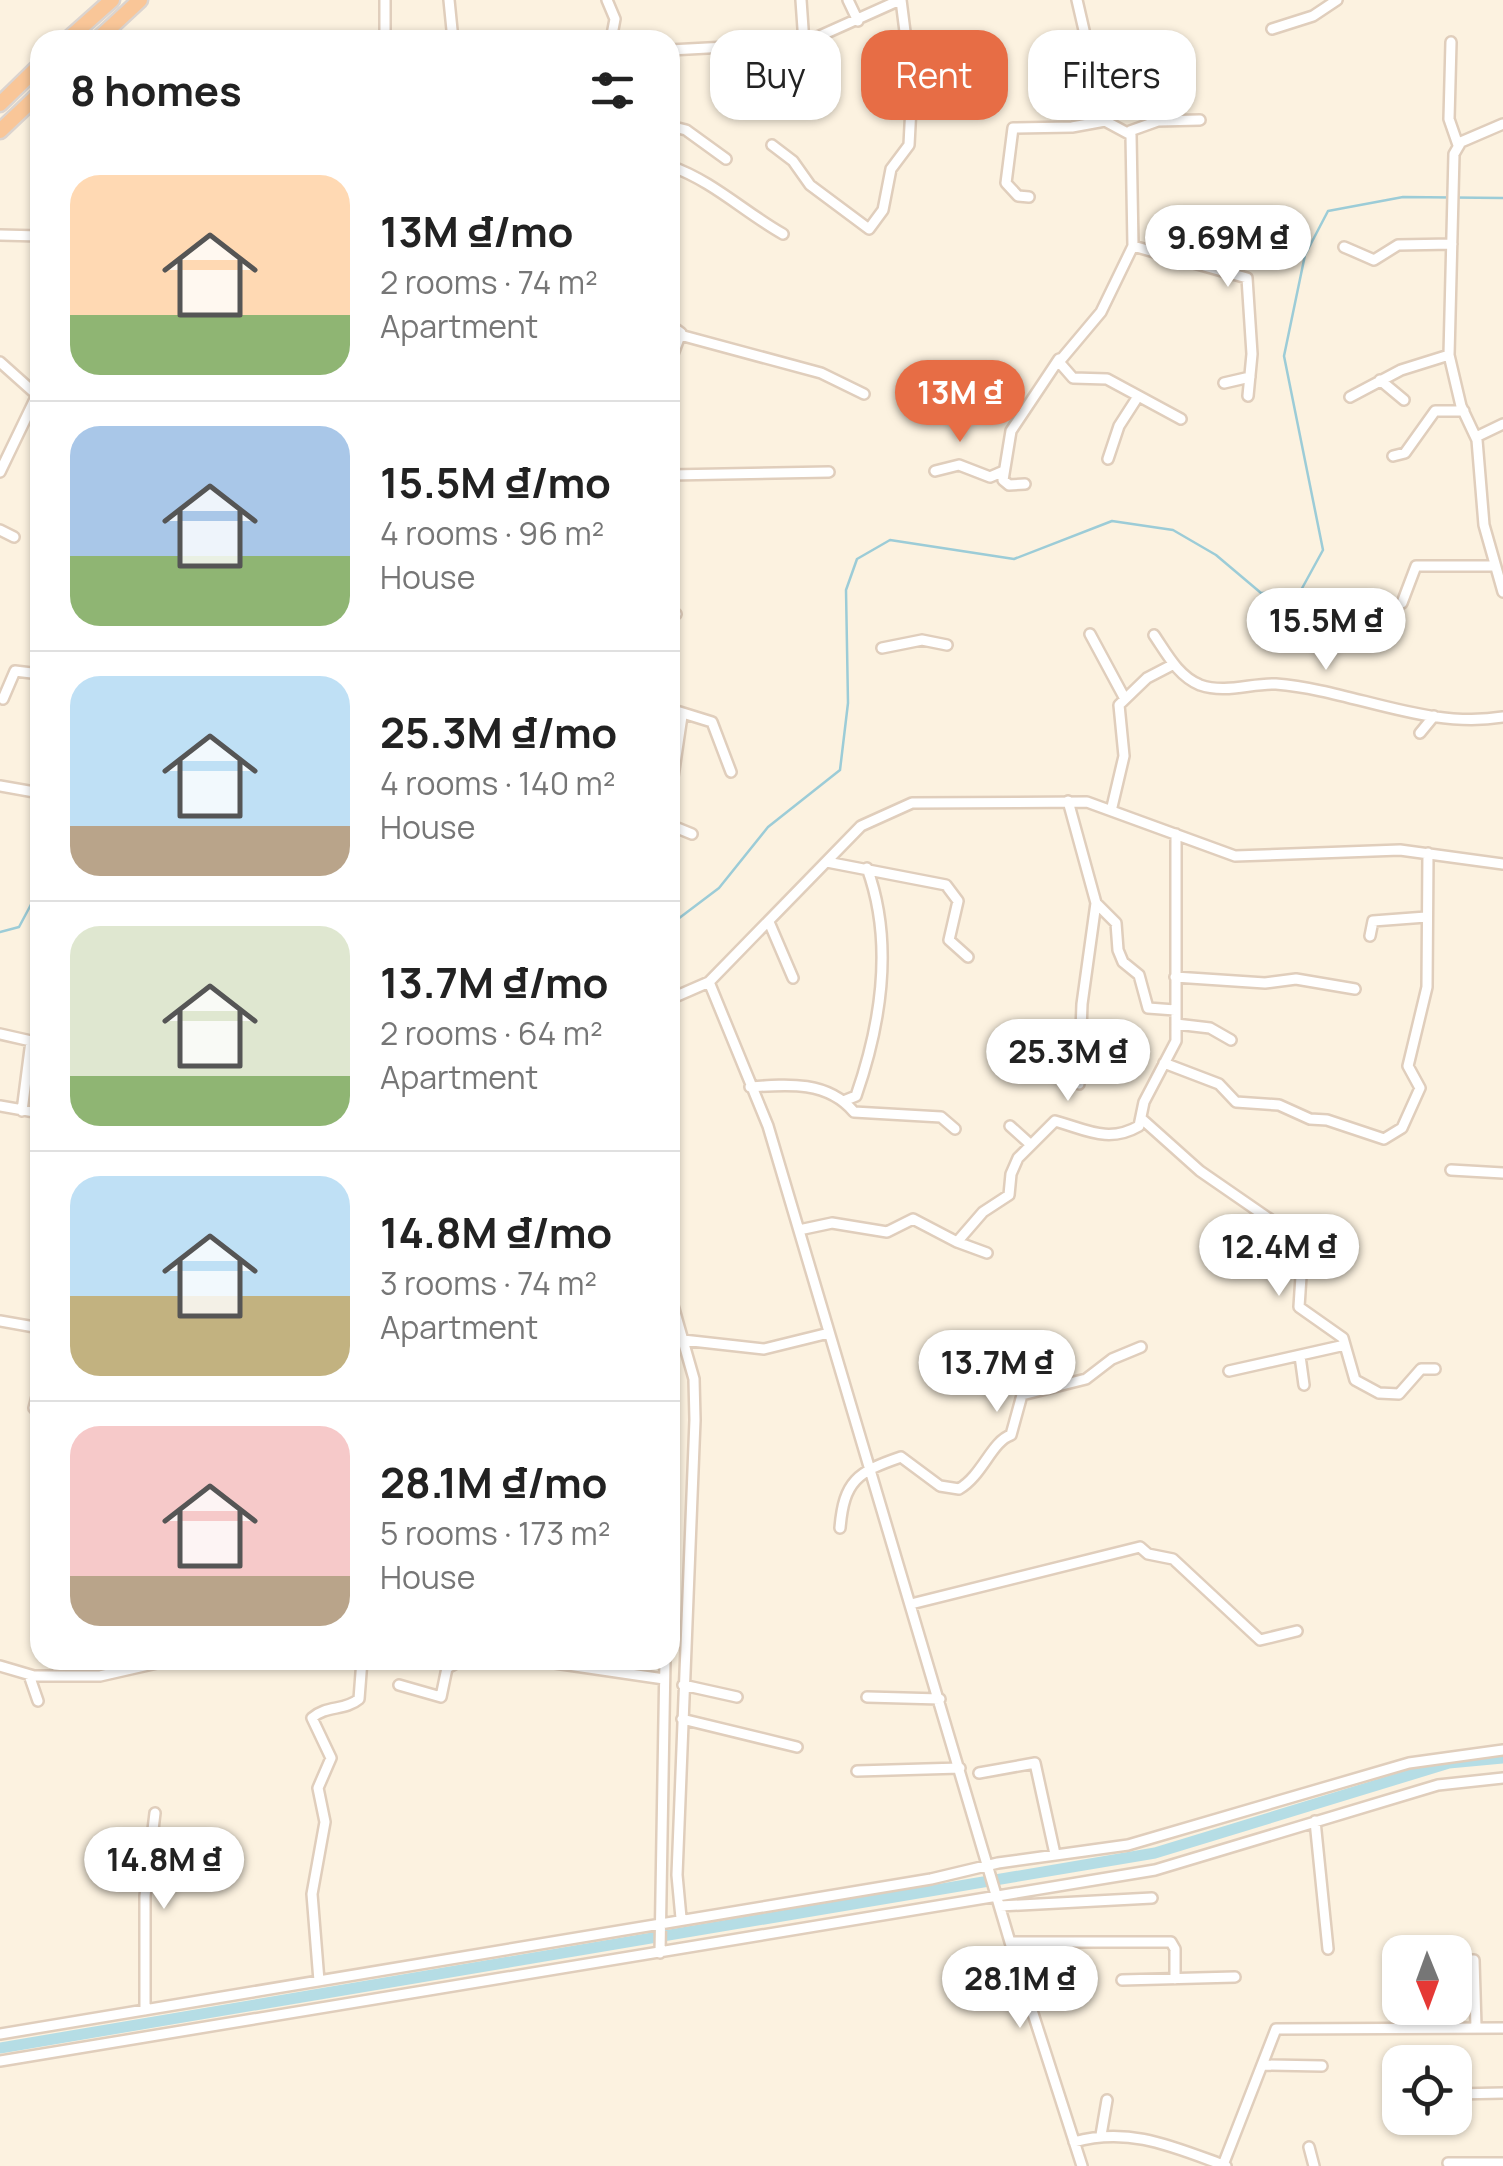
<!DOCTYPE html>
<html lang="en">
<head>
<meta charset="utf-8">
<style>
	:root { --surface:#fff; --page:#f6f6f6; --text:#222; --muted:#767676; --line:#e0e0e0; --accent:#e76d45 }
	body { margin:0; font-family:Manrope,sans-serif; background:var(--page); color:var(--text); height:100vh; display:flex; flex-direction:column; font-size:38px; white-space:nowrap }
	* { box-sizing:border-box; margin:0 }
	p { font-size:32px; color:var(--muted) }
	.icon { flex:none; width:55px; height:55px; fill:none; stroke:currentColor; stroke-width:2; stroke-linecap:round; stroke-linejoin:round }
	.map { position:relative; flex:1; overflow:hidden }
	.panel { position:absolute; left:30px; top:30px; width:650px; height:1640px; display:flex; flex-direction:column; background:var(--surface); border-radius:30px; box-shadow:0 2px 8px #0004 }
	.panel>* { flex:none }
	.banner { position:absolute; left:710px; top:30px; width:642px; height:90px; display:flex; gap:20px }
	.needle { width:65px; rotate:179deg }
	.buttons { position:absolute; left:1382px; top:1935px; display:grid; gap:20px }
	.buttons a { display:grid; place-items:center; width:90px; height:90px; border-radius:20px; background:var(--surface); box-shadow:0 2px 8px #0004; font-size:50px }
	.price { position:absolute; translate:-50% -85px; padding:0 22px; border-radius:35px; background:#fff; color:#222; font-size:32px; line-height:65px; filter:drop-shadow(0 2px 5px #0008) }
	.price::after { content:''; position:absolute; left:50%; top:60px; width:30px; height:22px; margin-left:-15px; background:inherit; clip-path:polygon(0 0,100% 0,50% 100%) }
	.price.current { background:var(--accent); color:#fff }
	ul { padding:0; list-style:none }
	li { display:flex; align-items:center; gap:30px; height:250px; padding:0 40px }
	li+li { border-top:2px solid var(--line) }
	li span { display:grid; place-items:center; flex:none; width:280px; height:200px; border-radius:30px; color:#555 }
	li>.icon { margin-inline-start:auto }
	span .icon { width:120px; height:120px; fill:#fffc; stroke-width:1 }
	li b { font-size:42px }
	h2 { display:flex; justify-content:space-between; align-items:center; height:120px; padding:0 40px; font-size:42px }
	.chip { padding:0 35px; border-radius:30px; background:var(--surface); box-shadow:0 2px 8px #0004; font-size:35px; line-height:90px }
	.chip.current { background:var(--accent); color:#fff }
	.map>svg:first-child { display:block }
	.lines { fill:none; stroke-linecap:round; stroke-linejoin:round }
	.stream { stroke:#9cccd7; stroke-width:2.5 }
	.canal { stroke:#b5dde5; stroke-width:11 }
	.minor-casing { stroke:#e0cebc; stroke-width:14 }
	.trunk-casing { stroke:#dbd4cf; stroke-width:19 }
	.minor { stroke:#fff; stroke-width:9 }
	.trunk { stroke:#f9c698; stroke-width:14 }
</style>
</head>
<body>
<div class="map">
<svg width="1503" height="2166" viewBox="0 0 1503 2166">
	<rect width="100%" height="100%" fill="#fcf2e0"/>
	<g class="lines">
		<path class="stream" d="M670 925 719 888 768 827 840 770 848 703 846 590 857 559 890 540 1014 559 1112 521 1173 530 1216 555 1261 593 1300 592 1323 550 1284 356 1305 255 1328 211 1403 197 1503 198
			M0 932 19 927 35 897 40 896"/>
		<path class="canal" d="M0 2048 1155 1853 1449 1763 1503 1758"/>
		<g class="minor-casing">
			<path id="minor" d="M449 0 453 40
				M607 0 615 19 611 40
				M801 0 804 43
				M848 0 858 21
				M1077 0 1105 121 1131 135 1133 246 1101 312 1059 362 1073 378 1107 379 1181 419
				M1272 29 1313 16 1337 0
				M385 32V0
				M1451 42 1449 119 1458 145
				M670 50 804 43 900 0
				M1503 124 1461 142 1454 154 1449 355 1461 406 1477 440 1484 525 1503 592
				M670 126 686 130 726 159
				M1130 131 1158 121 1200 120
				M772 145 793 161 810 185 869 229 883 210 891 169 909 145 912 87 901 0
				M670 166C713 181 744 212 783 234
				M1029 197 1018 196 1006 183 1013 128 1072 127 1105 121
				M0 235 40 236
				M1133 246 1247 278 1252 354 1248 396
				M1344 247 1374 260 1398 245 1452 244
				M670 325 681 333 670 362
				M680 335 821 373 864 394
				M0 362 38 396
				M1380 380 1404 400
				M1224 383 1250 377
				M1350 397 1401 370 1449 355
				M1476 437 1503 424
				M1393 456 1405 453 1435 411H1464
				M1108 459 1119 426 1137 398
				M935 471 959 465 990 477 1004 471
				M0 472 37 395
				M670 475 829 472
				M1025 484 1009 485 1003 480 1011 431 1059 359
				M0 530 14 537
				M1402 603 1416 566H1495
				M670 613 676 614
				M1090 634 1125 699
				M1154 635C1167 654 1178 676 1200 685 1226 694 1251 683 1276 684 1352 690 1427 730 1503 717
				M882 648 922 640 947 645
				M3 699 15 671 40 674
				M670 709 712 722 731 772
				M1420 733 1434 716
				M0 786 40 793
				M670 797 682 716
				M1068 801 1096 903 1082 1004 1079 1084
				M1112 807 1124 756 1119 705 1147 678 1174 664
				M670 825 692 834
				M827 862 946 885 958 901 949 940 968 957
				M1096 903 1116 923 1118 950 1123 962 1139 975 1148 1008 1175 1010
				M769 922 793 978
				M1370 936 1373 921 1426 917
				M1175 977 1265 983 1296 979 1355 989
				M709 982 768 1126 1010 1942 1082 2166
				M670 999 709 982 861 826 912 803 1087 802 1235 856 1400 850 1503 864
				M1176 1024 1210 1028 1231 1040
				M0 1034 31 1041 22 1111
				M1164 1063 1219 1084 1236 1102 1279 1105 1310 1119 1327 1120 1384 1139 1402 1128 1420 1088 1408 1066 1427 987 1428 853
				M750 1087C789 1084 828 1081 854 1112L941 1117 955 1129
				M846 1100 856 1096C881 1024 894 942 867 868
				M0 1106 40 1113
				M1143 1120 1200 1171 1271 1220 1290 1239 1302 1261 1299 1307 1343 1338 1355 1380 1379 1393 1399 1394 1421 1369H1435
				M1010 1126 1030 1144
				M1451 1170 1503 1173
				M799 1230 832 1223 887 1232 913 1219 957 1242 983 1212 1009 1195 1011 1174 1018 1158 1055 1121C1085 1129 1108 1144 1139 1126L1144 1102 1176 1041V834
				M957 1242 987 1253
				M670 1295 694 1379 695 1420 677 1875 681 1918
				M0 1321 40 1328
				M683 1340 764 1349 829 1333
				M1300 1356 1304 1385
				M1229 1371 1345 1345
				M670 1373V1436
				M40 1385 34 1408 40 1415
				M840 1528C844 1481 857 1472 901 1457L940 1486 959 1489C982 1476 992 1441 1011 1435L1022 1395 1086 1379 1112 1359 1141 1347
				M911 1604 1140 1547 1148 1554 1173 1559 1260 1640 1297 1631
				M534 1660 664 1679
				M0 1666 34 1676H100L166 1661
				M29 1675 38 1701
				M399 1685 441 1697 447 1668 458 1662 512 1660
				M683 1685 737 1697
				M867 1697 940 1699
				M682 1719 797 1747
				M857 1771 960 1768
				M979 1773 1035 1763 1055 1854
				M1315 1821 1328 1949
				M1000 1906 1152 1898
				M1010 1942H1171L1175 1949V1979
				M660 1953 665 1660
				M1455 1960H1474L1476 2027
				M1122 1980 1235 1977
				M319 1981 312 1894 325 1822 318 1788 331 1758 312 1718C326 1705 345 1711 359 1699L362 1660
				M145 2010V1896L155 1813
				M0 2034 931 1879 998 1863 1128 1845 1409 1763 1503 1750
				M0 2061 1155 1870 1438 1785 1503 1778
				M1264 2065 1322 2066
				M1455 2094 1503 2093
				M1101 2135 1107 2100
				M1074 2142C1129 2126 1174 2147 1226 2166
				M1309 2147 1314 2166
				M1448 2163H1503
				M1223 2165 1276 2029 1503 2028"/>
		</g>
		<g class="trunk-casing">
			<path id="trunk" d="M67 40 112 0
				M97 40 140 0
				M0 104 40 65
				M0 131 40 93"/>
		</g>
		<use href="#minor" class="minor"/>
		<use href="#trunk" class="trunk"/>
	</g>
</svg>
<div class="buttons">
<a><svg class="needle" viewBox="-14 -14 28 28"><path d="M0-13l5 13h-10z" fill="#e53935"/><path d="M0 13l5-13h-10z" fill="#767676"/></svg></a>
<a><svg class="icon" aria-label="locate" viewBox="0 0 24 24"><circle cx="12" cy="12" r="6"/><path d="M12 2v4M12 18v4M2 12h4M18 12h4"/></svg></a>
</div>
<b class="price" style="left:1228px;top:290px">9.69M ₫</b>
<b class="price current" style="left:960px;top:445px">13M ₫</b>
<b class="price" style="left:1326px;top:673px">15.5M ₫</b>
<b class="price" style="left:1068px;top:1104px">25.3M ₫</b>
<b class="price" style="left:1279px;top:1299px">12.4M ₫</b>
<b class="price" style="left:997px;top:1415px">13.7M ₫</b>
<b class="price" style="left:164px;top:1912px">14.8M ₫</b>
<b class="price" style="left:1020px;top:2031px">28.1M ₫</b>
<div class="banner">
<a class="chip">Buy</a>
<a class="chip current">Rent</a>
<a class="chip">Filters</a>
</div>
<section class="panel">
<h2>8 homes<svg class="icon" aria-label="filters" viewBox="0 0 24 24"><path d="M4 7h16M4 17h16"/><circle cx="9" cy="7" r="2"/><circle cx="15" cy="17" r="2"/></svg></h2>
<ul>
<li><span style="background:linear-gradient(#ffd9b3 70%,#8fb573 0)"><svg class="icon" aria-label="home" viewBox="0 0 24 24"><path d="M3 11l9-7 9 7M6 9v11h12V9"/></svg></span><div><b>13M ₫/mo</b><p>2 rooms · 74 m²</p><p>Apartment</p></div></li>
<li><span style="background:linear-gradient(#a9c7e8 65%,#8fb573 0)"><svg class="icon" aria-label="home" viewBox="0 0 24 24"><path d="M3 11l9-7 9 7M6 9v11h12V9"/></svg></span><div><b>15.5M ₫/mo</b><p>4 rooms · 96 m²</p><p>House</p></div></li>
<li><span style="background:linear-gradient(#bfe0f5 75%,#b9a48a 0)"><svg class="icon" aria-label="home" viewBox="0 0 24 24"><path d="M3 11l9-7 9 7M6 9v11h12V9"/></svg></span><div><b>25.3M ₫/mo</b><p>4 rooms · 140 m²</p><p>House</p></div></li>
<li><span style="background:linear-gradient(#dfe7d0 75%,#8fb573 0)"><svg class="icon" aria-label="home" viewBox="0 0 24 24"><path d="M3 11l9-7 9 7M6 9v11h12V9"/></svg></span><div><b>13.7M ₫/mo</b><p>2 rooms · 64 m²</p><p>Apartment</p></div></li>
<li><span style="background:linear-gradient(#bfe0f5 60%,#c2b280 0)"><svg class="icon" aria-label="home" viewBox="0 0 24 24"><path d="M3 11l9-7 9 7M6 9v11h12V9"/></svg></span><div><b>14.8M ₫/mo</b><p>3 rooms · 74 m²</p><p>Apartment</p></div></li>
<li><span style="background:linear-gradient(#f6c9c9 75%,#b9a48a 0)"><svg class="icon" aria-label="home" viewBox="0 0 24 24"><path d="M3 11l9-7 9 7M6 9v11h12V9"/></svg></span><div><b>28.1M ₫/mo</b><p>5 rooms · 173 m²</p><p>House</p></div></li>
</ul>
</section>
</div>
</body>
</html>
